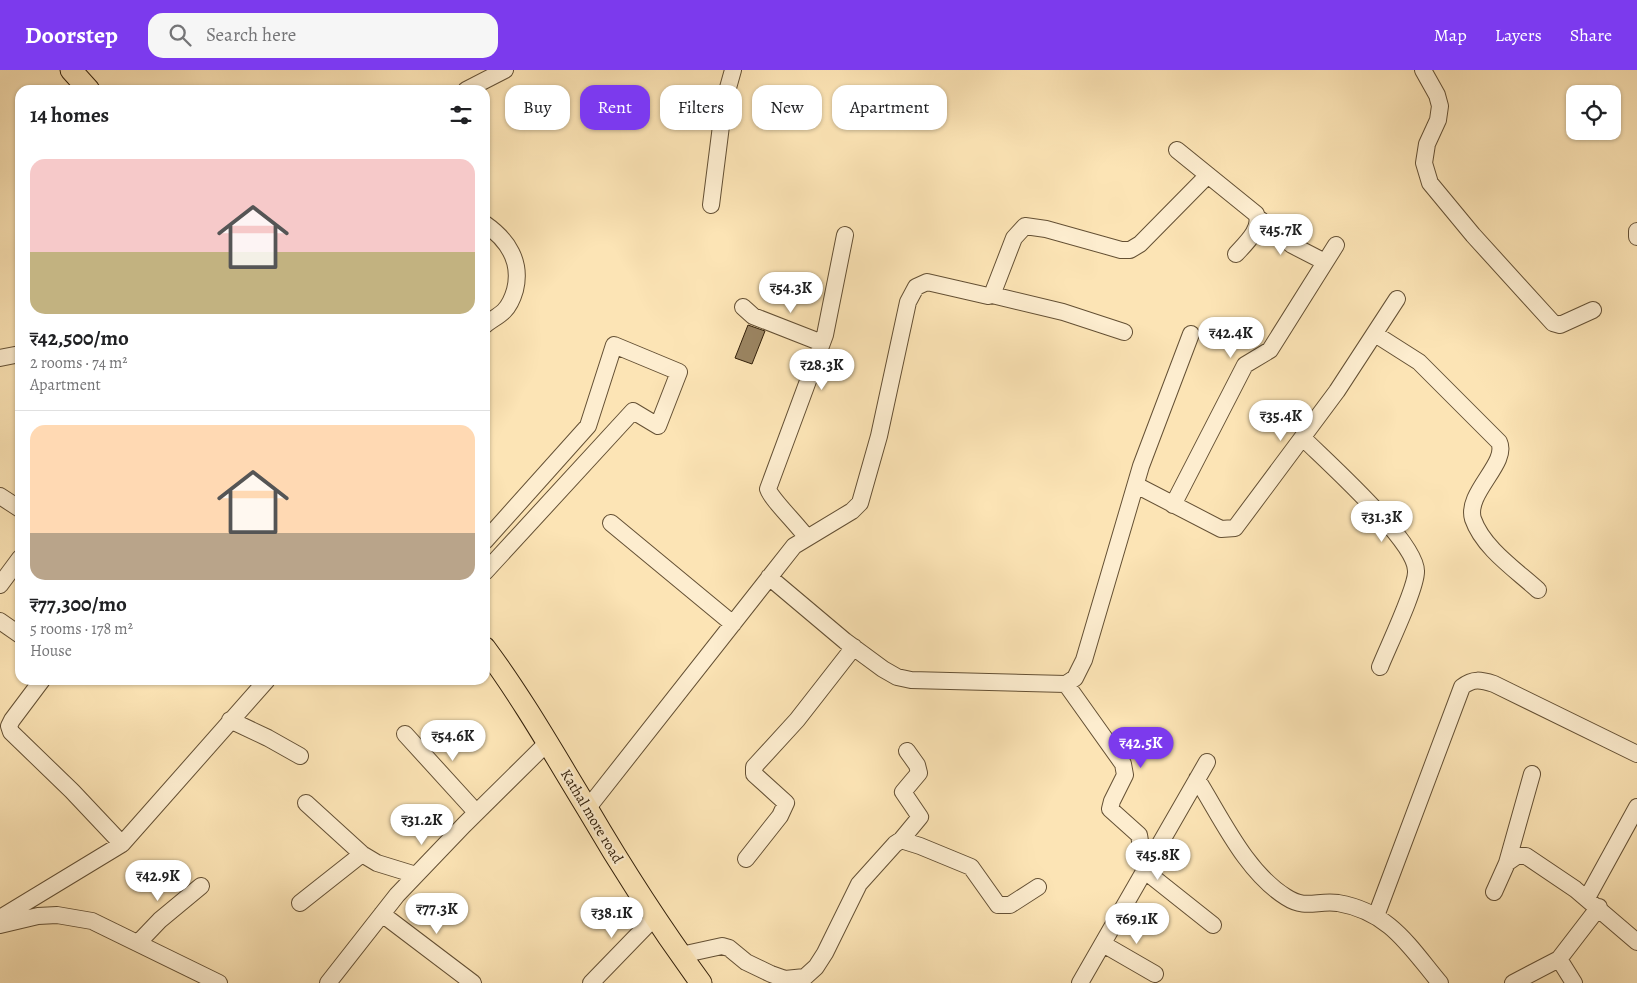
<!DOCTYPE html>
<html lang="en">
<head>
<meta charset="utf-8">
<style>
	:root { --surface:#fff; --page:#f6f6f6; --text:#202124; --muted:#757577; --line:#e0e0e0; --accent:#7c3aed }
	body { margin:0; font-family:Alegreya,serif; background:var(--page); color:var(--text); height:100vh; display:flex; flex-direction:column; font-size:19px; white-space:nowrap }
	* { box-sizing:border-box; margin:0 }
	p { font-size:16px; color:var(--muted) }
	.icon { flex:none; width:28px; height:28px; fill:none; stroke:currentColor; stroke-width:2; stroke-linecap:round; stroke-linejoin:round }
	.map { position:relative; flex:1; overflow:hidden }
	.drawer { position:absolute; left:15px; top:15px; width:475px; height:600px; display:flex; flex-direction:column; background:var(--surface); border-radius:15px; box-shadow:0 1px 4px #0004 }
	.drawer>* { flex:none }
	.top-card { position:absolute; left:505px; top:15px; width:475px; height:45px; display:flex; gap:10px }
	.tools { position:absolute; left:1566px; top:15px; display:grid; gap:10px }
	.tools a { display:grid; place-items:center; width:55px; height:55px; border-radius:10px; background:var(--surface); box-shadow:0 1px 4px #0004; font-size:25px }
	.price { position:absolute; translate:-50% -42px; padding:0 11px; border-radius:18px; background:#fff; color:#222; font-size:16px; line-height:32px; filter:drop-shadow(0 1px 2px #0008) }
	.price::after { content:''; position:absolute; left:50%; top:30px; width:15px; height:11px; margin-left:-8px; background:inherit; clip-path:polygon(0 0,100% 0,50% 100%) }
	.price.selected { background:var(--accent); color:#fff }
	ul { padding:0; list-style:none }
	li { display:grid; align-content:center; gap:10px; height:265px; padding:0 15px }
	li+li { border-top:1px solid var(--line) }
	li span { display:grid; place-items:center; height:155px; border-radius:15px; color:#555 }
	li>.icon { margin-inline-start:auto }
	span .icon { width:90px; height:90px; fill:#fffc; stroke-width:1 }
	li b { font-size:21px }
	h2 { display:flex; justify-content:space-between; align-items:center; height:60px; padding:0 15px; font-size:21px }
	.pill { padding:0 18px; border-radius:15px; background:var(--surface); box-shadow:0 1px 4px #0004; font-size:18px; line-height:45px }
	.pill.selected { background:var(--accent); color:#fff }
	header { display:flex; align-items:center; gap:30px; box-sizing:border-box; height:70px; padding:0 25px; background:var(--accent); color:#fff }
	header strong { font-size:24px }
	nav { display:flex; gap:28px; margin-inline-start:auto; font-size:18px }
	.search { width:350px; height:45px; background:var(--page); display:flex; align-items:center; gap:12px; box-sizing:border-box; padding:0 18px; border-radius:15px; color:var(--muted); font-size:19px }
	.map>svg:first-child { display:block }
	.building { fill:#9b8562; stroke:#321f09 }
	.lines { fill:none; stroke-linecap:round; stroke-linejoin:round }
	.minor-casing { stroke:#645034; stroke-width:18 }
	.major-casing { stroke:#321f09; stroke-width:23 }
	.minor { stroke:#fdedcf; stroke-width:16 }
	.major { stroke:#fce4b5; stroke-width:21 }
	.labels { text-anchor:middle; dominant-baseline:central; stroke-width:4.5; stroke-linejoin:round; paint-order:stroke }
	.street-label { font-size:15px; fill:#321f09; stroke:#fdedcf }
</style>
</head>
<body>
<header>
<strong>Doorstep</strong>
<div class="search"><svg class="icon" aria-label="search" viewBox="0 0 24 24"><circle cx="10" cy="10" r="6"/><path d="M15 15l6 6"/></svg>Search here</div>
<nav><a>Map</a><a>Layers</a><a>Share</a></nav>
</header>
<div class="map">
<svg width="1637" height="913" viewBox="0 0 1637 913">
	<rect width="100%" height="100%" fill="#fce4b5"/>
	<filter id="stains"><feTurbulence type="fractalNoise" baseFrequency=".004" numOctaves="4"/><feColorMatrix values="0 0 0 0 .2 0 0 0 0 .09 0 0 0 0 .02 0 0 0 .5 -.17"/></filter>
	<radialGradient id="worn" r=".72"><stop offset=".6" stop-color="#630" stop-opacity="0"/><stop offset="1" stop-color="#630" stop-opacity=".3"/></radialGradient>
	<path class="building" d="M748 255 765 261 752 294 735 288Z"/>
	<g class="lines">
		<g class="minor-casing">
			<path id="minor" d="M1423 0 1437 25 1440 36 1438 50 1427 74 1424 93 1430 113 1473 165 1553 253 1560 255 1593 240
				M466 20 505 0
				M1177 80 1256 144C1263 158 1245 174 1236 184
				M711 135 724 32 733 0
				M1257 147 1292 175 1325 192
				M485 154C508 170 522 192 515 220 513 227 509 236 504 241 499 246 491 250 485 255
				M1637 161V167
				M992 225 1063 242 1124 262
				M743 237 753 246 822 273
				M1375 264 1419 292 1499 372C1509 393 1465 423 1473 449 1483 478 1516 500 1538 520
				M0 288 20 284
				M1303 368C1326 391 1416 471 1416 501 1417 517 1387 579 1380 597
				M1136 415 1221 459 1235 458 1337 321 1397 229
				M0 426 20 439
				M1173 435 1245 295 1270 280 1336 175
				M611 453 733 554
				M807 468C799 456 771 429 768 419L825 265 845 165
				M485 471 588 356 614 275 679 302 658 356 633 341 485 502
				M769 507 845 571 883 599 897 607 911 610 1066 614 1075 608 1084 590 1141 396 1191 264
				M0 515 20 488
				M0 551 20 565
				M1066 614 1123 694 1125 705 1112 731 1110 739 1139 765 1145 801 1213 855
				M230 650 268 668 300 686
				M405 664 476 742
				M1197 709C1222 749 1246 802 1286 827 1306 840 1317 830 1338 833 1390 842 1409 876 1440 913
				M306 733 362 784 377 793 416 805
				M587 739 794 476 852 441 860 433 879 366 908 232 916 217 927 212 988 226 992 225 1014 168 1025 156 1046 159 1121 180H1130L1140 174 1208 105
				M901 770 920 747 903 722 919 703 917 695 907 681
				M122 774 267 610
				M746 789 780 746 786 733 754 704V697L797 650 854 577
				M1507 793 1532 704
				M1494 822 1507 793 1517 786H1526L1575 819 1637 872
				M1587 828 1637 737
				M300 833 362 784
				M382 844 473 913
				M1376 846 1462 617C1473 608 1481 610 1494 614L1637 684
				M0 848 122 774 72 721 11 662 9 656 12 650 42 610
				M0 855 38 846 57 845 92 851 219 913
				M138 873 160 850 201 816
				M1103 874 1155 904
				M681 885 722 876 729 878 746 892 771 904 785 909 805 907 816 897 825 883 859 814 895 774 901 770 920 776 971 797 998 835H1010L1038 817
				M1559 889 1574 913
				M328 913 397 825 464 755 548 672
				M591 913 655 847
				M1080 913 1207 692
				M1513 913 1559 889 1599 837"/>
		</g>
		<g class="major-casing">
			<path id="major" d="M71 0 89 20
				M485 578C523 629 554 684 587 738 622 798 660 857 701 913"/>
		</g>
		<use href="#minor" class="minor"/>
		<use href="#major" class="major"/>
	</g>
	<g class="labels">
		<g class="street-label">
			<text transform="translate(592 746) rotate(59)">Kathal more road</text>
		</g>
	</g>
	<rect width="100%" height="100%" filter="url(#stains)"/>
	<rect width="100%" height="100%" fill="url(#worn)"/>
</svg>
<div class="tools">
<a><svg class="icon" aria-label="locate" viewBox="0 0 24 24"><circle cx="12" cy="12" r="6"/><path d="M12 2v4M12 18v4M2 12h4M18 12h4"/></svg></a>
</div>
<b class="price" style="left:1281px;top:186px">₹45.7K</b>
<b class="price" style="left:791px;top:244px">₹54.3K</b>
<b class="price" style="left:1231px;top:289px">₹42.4K</b>
<b class="price" style="left:822px;top:321px">₹28.3K</b>
<b class="price" style="left:1281px;top:372px">₹35.4K</b>
<b class="price" style="left:1382px;top:473px">₹31.3K</b>
<b class="price" style="left:453px;top:692px">₹54.6K</b>
<b class="price selected" style="left:1141px;top:699px">₹42.5K</b>
<b class="price" style="left:422px;top:776px">₹31.2K</b>
<b class="price" style="left:1158px;top:811px">₹45.8K</b>
<b class="price" style="left:158px;top:832px">₹42.9K</b>
<b class="price" style="left:437px;top:865px">₹77.3K</b>
<b class="price" style="left:612px;top:869px">₹38.1K</b>
<b class="price" style="left:1137px;top:875px">₹69.1K</b>
<div class="top-card">
<a class="pill">Buy</a>
<a class="pill selected">Rent</a>
<a class="pill">Filters</a>
<a class="pill">New</a>
<a class="pill">Apartment</a>
</div>
<section class="drawer">
<h2>14 homes<svg class="icon" aria-label="filters" viewBox="0 0 24 24"><path d="M4 7h16M4 17h16"/><circle cx="9" cy="7" r="2"/><circle cx="15" cy="17" r="2"/></svg></h2>
<ul>
<li><span style="background:linear-gradient(#f6c9c9 60%,#c2b280 0)"><svg class="icon" aria-label="home" viewBox="0 0 24 24"><path d="M3 11l9-7 9 7M6 9v11h12V9"/></svg></span><div><b>₹42,500/mo</b><p>2 rooms · 74 m²</p><p>Apartment</p></div></li>
<li><span style="background:linear-gradient(#ffd9b3 70%,#b9a48a 0)"><svg class="icon" aria-label="home" viewBox="0 0 24 24"><path d="M3 11l9-7 9 7M6 9v11h12V9"/></svg></span><div><b>₹77,300/mo</b><p>5 rooms · 178 m²</p><p>House</p></div></li>
</ul>
</section>
</div>
</body>
</html>
